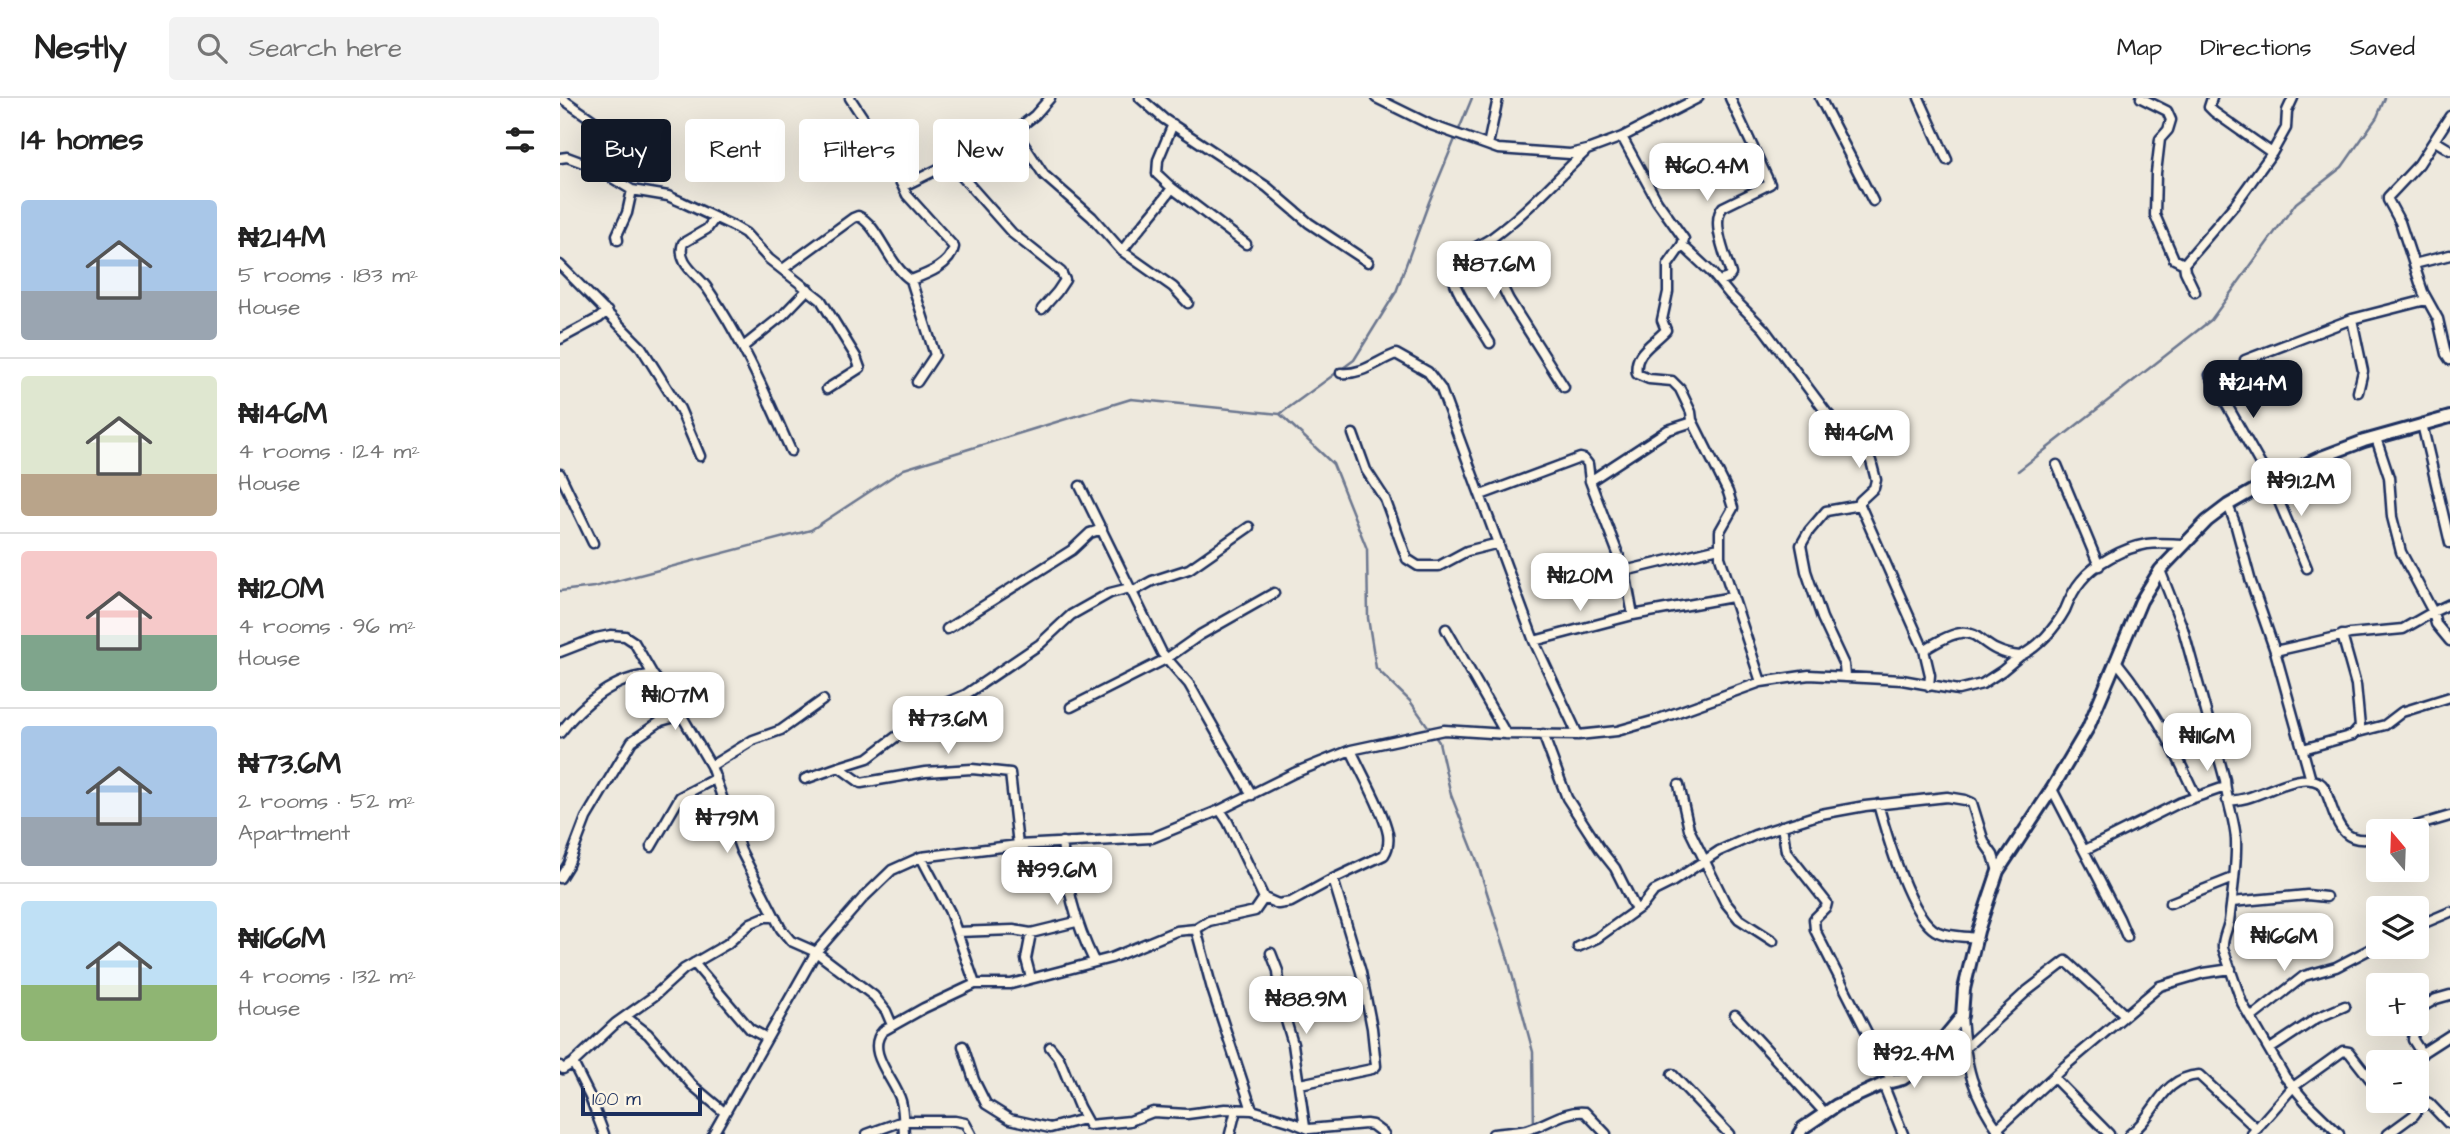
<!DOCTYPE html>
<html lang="en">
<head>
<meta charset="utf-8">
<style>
	:root { --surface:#fff; --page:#f2f2f2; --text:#222; --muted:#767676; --line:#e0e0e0; --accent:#111827 }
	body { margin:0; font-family:"Architects Daughter",sans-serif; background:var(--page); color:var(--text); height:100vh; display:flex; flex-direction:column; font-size:26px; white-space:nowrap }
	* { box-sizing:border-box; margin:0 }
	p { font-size:23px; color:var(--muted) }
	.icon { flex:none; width:38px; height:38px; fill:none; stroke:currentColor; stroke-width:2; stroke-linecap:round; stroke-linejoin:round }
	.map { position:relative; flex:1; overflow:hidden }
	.side { display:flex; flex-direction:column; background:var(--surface); width:560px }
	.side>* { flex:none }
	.top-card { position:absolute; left:21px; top:21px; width:665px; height:63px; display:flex; gap:14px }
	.needle { width:46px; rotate:341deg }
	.fabs { position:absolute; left:1806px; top:721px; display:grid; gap:14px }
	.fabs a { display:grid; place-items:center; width:63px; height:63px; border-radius:7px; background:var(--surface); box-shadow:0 7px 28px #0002; font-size:35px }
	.scale { position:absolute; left:21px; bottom:18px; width:121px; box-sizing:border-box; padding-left:7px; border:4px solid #1b2f5e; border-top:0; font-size:19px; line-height:24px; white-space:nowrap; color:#1b2f5e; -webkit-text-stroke:5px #fcf5e5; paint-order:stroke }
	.price { position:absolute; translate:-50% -60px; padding:0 16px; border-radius:14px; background:#fff; color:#222; font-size:23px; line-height:46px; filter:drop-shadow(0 2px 4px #0008) }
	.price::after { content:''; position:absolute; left:50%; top:42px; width:21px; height:16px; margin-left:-10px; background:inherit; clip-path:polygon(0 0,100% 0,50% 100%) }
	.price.on { background:var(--accent); color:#fff }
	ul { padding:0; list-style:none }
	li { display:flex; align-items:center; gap:21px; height:175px; padding:0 21px }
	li+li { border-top:2px solid var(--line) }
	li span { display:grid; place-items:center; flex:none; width:196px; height:140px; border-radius:7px; color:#555 }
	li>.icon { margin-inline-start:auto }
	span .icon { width:84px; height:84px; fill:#fffc; stroke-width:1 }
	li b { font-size:30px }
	h2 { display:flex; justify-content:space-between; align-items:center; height:84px; padding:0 21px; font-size:30px }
	.chip { padding:0 24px; border-radius:7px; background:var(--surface); box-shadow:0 7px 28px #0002; font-size:24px; line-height:63px }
	.chip.on { background:var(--accent); color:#fff }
	header { display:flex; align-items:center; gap:42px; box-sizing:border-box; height:98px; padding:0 35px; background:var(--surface); border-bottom:2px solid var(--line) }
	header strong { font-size:33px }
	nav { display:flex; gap:38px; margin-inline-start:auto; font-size:24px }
	.search { width:490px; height:63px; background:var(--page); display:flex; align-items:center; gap:18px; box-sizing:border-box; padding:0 24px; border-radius:7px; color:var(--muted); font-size:26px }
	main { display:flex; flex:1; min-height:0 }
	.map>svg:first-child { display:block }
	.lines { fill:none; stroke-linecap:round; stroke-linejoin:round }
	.stream { stroke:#6c778f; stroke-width:2.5 }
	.street-casing { stroke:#1b2f5e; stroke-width:13 }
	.secondary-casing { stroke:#1b2f5e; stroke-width:16 }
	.street { stroke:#fcf5e5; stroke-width:8 }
	.secondary { stroke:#fcf5e5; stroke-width:10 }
</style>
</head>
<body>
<header>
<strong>Nestly</strong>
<div class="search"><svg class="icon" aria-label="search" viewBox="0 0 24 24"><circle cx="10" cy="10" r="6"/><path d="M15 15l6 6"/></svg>Search here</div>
<nav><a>Map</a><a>Directions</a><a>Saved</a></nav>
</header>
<main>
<section class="side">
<h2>14 homes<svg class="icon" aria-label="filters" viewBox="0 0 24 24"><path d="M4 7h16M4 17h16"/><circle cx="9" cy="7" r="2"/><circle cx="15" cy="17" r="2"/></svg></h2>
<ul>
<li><span style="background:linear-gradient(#a9c7e8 65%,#9aa5b1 0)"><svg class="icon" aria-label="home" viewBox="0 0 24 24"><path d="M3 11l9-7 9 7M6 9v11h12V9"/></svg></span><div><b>₦214M</b><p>5 rooms · 183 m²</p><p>House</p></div></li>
<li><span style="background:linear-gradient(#dfe7d0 70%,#b9a48a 0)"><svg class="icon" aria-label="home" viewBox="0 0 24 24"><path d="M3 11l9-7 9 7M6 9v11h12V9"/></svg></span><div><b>₦146M</b><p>4 rooms · 124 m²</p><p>House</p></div></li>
<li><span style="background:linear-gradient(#f6c9c9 60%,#7fa58c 0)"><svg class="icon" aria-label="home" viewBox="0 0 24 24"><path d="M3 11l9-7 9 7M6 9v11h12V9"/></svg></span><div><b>₦120M</b><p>4 rooms · 96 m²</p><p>House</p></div></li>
<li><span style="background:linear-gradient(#a9c7e8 65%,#9aa5b1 0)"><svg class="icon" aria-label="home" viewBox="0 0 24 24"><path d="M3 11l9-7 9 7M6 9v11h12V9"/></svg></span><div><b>₦73.6M</b><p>2 rooms · 52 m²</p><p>Apartment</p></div></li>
<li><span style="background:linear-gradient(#bfe0f5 60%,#8fb573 0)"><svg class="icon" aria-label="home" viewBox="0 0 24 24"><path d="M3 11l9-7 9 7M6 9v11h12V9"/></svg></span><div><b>₦166M</b><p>4 rooms · 132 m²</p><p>House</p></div></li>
</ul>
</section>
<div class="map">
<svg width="1890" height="1036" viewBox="0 0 1890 1036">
	<rect width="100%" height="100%" fill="#eee9dd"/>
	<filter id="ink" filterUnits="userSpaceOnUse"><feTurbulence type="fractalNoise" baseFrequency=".0143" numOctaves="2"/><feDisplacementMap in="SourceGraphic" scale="14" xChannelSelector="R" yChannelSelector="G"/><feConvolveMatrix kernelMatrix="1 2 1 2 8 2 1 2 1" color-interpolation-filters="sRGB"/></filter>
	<g filter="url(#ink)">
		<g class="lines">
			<path class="stream" d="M720 316 773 366 807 451 808 520 816 570 850 603 879 644 891 697 916 760 948 861 973 954 974 1036
				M1458 373 1651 222 1736 105 1782 69 1817 19 1825 0
				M0 493 34 489 251 432 344 371 571 301 720 316 794 262 836 194 869 104 912 0"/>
			<g class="street-casing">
				<path id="street" d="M1 0 40 27 49 39 46 57 37 70
					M290 0 326 55 347 97 394 149C390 168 367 176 351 182
					M580 0 604 21 707 89 749 125 808 164
					M816 0 871 27 938 51 1010 56 1027 52 1062 39 1138 0
					M1260 0 1313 103
					M1359 0 1387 62
					M1581 0 1607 13 1611 22 1608 32 1600 41 1596 75 1595 117 1614 161 1624 166 1625 173 1635 194
					M1652 0 1649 9 1654 14 1712 55
					M1890 18 1859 66 1828 99V102L1840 124 1863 194 1878 221 1886 256 1890 262
					M613 26 598 62 597 76 612 90C597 112 578 131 562 153L613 189 628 205
					M455 33 484 77 532 119 562 153
					M1062 39 1097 103 1124 141 1122 147 1152 175 1170 197 1204 231 1266 314 1302 350 1311 363 1316 382 1314 390 1300 403V407L1364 552 1370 577 1369 588
					M1875 43 1890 52
					M928 47 938 0
					M0 60 7 59 34 69 72 92 108 98 122 104 173 128 185 135 209 161 261 202 296 259 300 270 267 291
					M390 65 452 135 501 174 505 182 497 194 482 211
					M344 88 455 33 475 17 490 0
					M612 90 686 146
					M155 120 147 131 123 145C116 165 137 176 147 190 182 240 206 297 231 353
					M58 142 57 137 67 115 72 92
					M922 147 949 202 1004 289
					M1122 147 1108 167V194L1102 222 1106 232C1092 247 1073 255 1077 276L1089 281 1112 283 1120 291 1131 314 1132 322 1168 394 1173 410 1160 433V459L1201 584
					M1624 166 1676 105 1712 55 1726 30 1727 13 1733 0
					M1854 166 1890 157
					M0 167 81 249 120 311 140 358
					M223 171 293 120 298 118C318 126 328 167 351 182L375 257 357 284
					M1159 183 1168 180 1171 176C1166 159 1150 123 1163 109L1210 86 1170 0
					M1792 221 1803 273 1798 294
					M0 241 39 220 47 213
					M930 245C921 229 890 189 893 173 897 154 920 149 933 139 967 114 994 83 1025 54
					M183 249 223 217 248 191
					M1685 262 1792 221 1866 202
					M781 275C802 277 817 263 836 256L868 274 881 291 974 543 1018 637
					M1650 277 1712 387 1747 470
					M1862 326 1890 445
					M793 336 806 372 825 401 847 461 858 468H879L907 453 939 445
					M1497 367 1539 468
					M0 376 33 445
					M1030 383 1108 332 1133 324
					M520 388 602 555 629 586 692 697
					M921 397 1020 360 1024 361 1028 366 1030 383 1065 474 1073 517
					M1668 407 1675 425 1691 484 1715 553 1751 682
					M1600 472 1623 531 1665 682C1666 703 1675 721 1676 742 1677 768 1672 798 1669 824 1667 833 1662 841 1663 850L1682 905 1725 979 1746 1004 1779 1036
					M990 491 1159 450
					M572 494 592 483 629 471 689 429
					M1890 506 1873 514 1876 526 1890 543
					M387 531 512 452 530 435 542 431
					M886 531 946 636
					M974 543 1073 517 1172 499
					M1364 552C1426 512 1408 553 1460 558 1479 549 1495 530 1505 512 1509 502 1514 491 1521 483 1535 465 1564 450 1587 446 1599 444 1613 446 1625 446
					M1715 553 1790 536 1843 531 1873 514 1841 454 1832 419 1829 379 1816 340
					M0 554 36 540 51 537 65 538 74 544 93 577 112 601 151 668 181 753 221 831 231 843 256 854 314 898 326 913 332 927
					M1557 564C1593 609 1612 646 1636 699
					M1285 578 1284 567 1262 520 1246 473 1241 447 1249 433 1266 413 1300 407
					M511 609 606 561 640 537 714 495
					M1798 634 1825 627 1842 614 1890 599
					M0 635C22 606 55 578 93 577
					M983 636 1007 700 1040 751 1055 770 1076 812
					M1743 651 1793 637 1800 629 1796 587 1782 537
					M151 668 193 642 221 632 263 602
					M279 669 308 660 374 610 405 597 480 546 511 517 550 495 570 490
					M245 681 279 669 301 685 365 674 412 671 450 675 458 747
					M1119 687 1129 731 1165 804 1179 821 1213 843
					M1492 691 1559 820 1567 839
					M1667 702C1692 707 1737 670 1760 685 1765 688 1766 694 1768 699 1778 727 1783 749 1818 739
					M1318 706C1326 735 1351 823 1378 834 1389 839 1405 838 1417 840
					M660 712 668 724 704 800 718 806 731 804 773 781 824 757C828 751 829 743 828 736 824 714 801 674 791 652
					M1222 728 1226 753 1267 805 1266 809 1254 821 1255 832 1332 984
					M1839 733 1890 718
					M502 744C507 789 514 822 534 863
					M91 749 120 699 156 680
					M1525 752 1619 705 1665 689
					M361 759 390 814 415 886
					M0 780 8 767 26 720 72 643 101 623 122 617
					M1672 804 1747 797 1766 799
					M1610 805 1673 780
					M1857 828 1890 814
					M636 831 652 891 692 1012
					M397 834 453 832 471 835 516 824
					M1018 849 1037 840 1058 825 1083 807 1094 793 1112 784 1159 753 1195 737 1261 716 1305 708 1387 699 1405 702 1412 705 1424 744 1433 757 1438 773
					M711 855 718 873 721 906 733 946 745 1029
					M134 865 190 931 207 940
					M471 880 466 861 471 835
					M1857 912 1876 901 1890 897
					M1175 917 1265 1015
					M1402 918C1405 966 1412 997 1441 1036
					M66 919 88 936 132 987 164 1014
					M1692 919 1744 878 1776 869 1818 847
					M1855 926 1853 942 1862 956
					M1835 927 1836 926
					M403 948 414 982 426 1006 450 1021 490 1030 524 1021
					M490 949 499 960 519 1009 529 1027 570 1023 593 1014 627 1016 665 1011 692 1012 732 1024 749 1031 806 1026 812 1027 824 1036
					M1404 951 1467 893 1506 863 1564 916
					M1710 951 1757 920 1785 908
					M1848 964 1890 937
					M13 965 30 999 44 1036
					M0 968 3 971 13 965 56 925 94 898 124 871 167 846 191 825 205 819H215
					M1112 976 1169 1036
					M1493 979 1549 1036
					M740 986 812 971 816 968 812 930 801 874 773 781
					M1323 986 1343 1036
					M1437 1031 1505 968 1600 888 1644 875 1671 871
					M153 1036 256 854 303 800 332 772 361 759 458 747 592 740 660 712 734 675 791 652 884 632 946 636 1018 637 1057 633 1096 622 1201 584 1249 577 1342 582 1398 592 1422 586 1442 573 1460 558
					M307 1036 343 1023H395L405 1025 411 1036
					M344 1036C343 1025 344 1014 341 1003 336 983 304 953 323 933L364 910 415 886H451L551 860 616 833 636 831 649 823 695 813 704 800
					M670 1036 676 1012
					M933 1036C944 1035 956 1034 967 1032 989 1026 1003 1012 1025 1014L1046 1036
					M1570 1036C1596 1018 1600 980 1639 977L1697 1031
					M1692 1036 1733 989 1783 953 1789 954 1810 981 1818 983
					M1828 1036 1854 1017 1864 1003 1869 1005 1888 1025"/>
			</g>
			<g class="secondary-casing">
				<path id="secondary" d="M1239 1036 1243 1030 1277 1007 1323 986 1343 981 1359 970 1402 918 1404 891 1418 833 1438 773 1492 691 1528 630 1581 503 1600 472 1647 423 1668 407 1710 383 1759 360 1804 343 1890 319"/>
			</g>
			<use href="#street" class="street"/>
			<use href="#secondary" class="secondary"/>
		</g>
	</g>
</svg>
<div class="fabs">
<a><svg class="needle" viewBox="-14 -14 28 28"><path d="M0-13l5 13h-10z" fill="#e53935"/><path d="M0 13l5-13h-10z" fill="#767676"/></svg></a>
<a><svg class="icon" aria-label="layers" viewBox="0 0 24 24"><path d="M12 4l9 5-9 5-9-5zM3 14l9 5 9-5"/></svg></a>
<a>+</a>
<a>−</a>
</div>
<div class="scale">100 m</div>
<b class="price" style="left:1147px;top:105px">₦60.4M</b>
<b class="price" style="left:934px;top:203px">₦87.6M</b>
<b class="price on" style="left:1693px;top:322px">₦214M</b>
<b class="price" style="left:1299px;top:372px">₦146M</b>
<b class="price" style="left:1741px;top:420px">₦91.2M</b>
<b class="price" style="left:1020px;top:515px">₦120M</b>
<b class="price" style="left:115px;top:634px">₦107M</b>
<b class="price" style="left:388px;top:658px">₦73.6M</b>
<b class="price" style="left:1647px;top:675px">₦116M</b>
<b class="price" style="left:167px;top:757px">₦79M</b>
<b class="price" style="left:497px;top:809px">₦99.6M</b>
<b class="price" style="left:1724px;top:875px">₦166M</b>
<b class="price" style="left:746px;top:938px">₦88.9M</b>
<b class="price" style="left:1354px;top:992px">₦92.4M</b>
<div class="top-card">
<a class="chip on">Buy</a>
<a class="chip">Rent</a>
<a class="chip">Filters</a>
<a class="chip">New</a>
</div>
</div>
</main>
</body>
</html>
